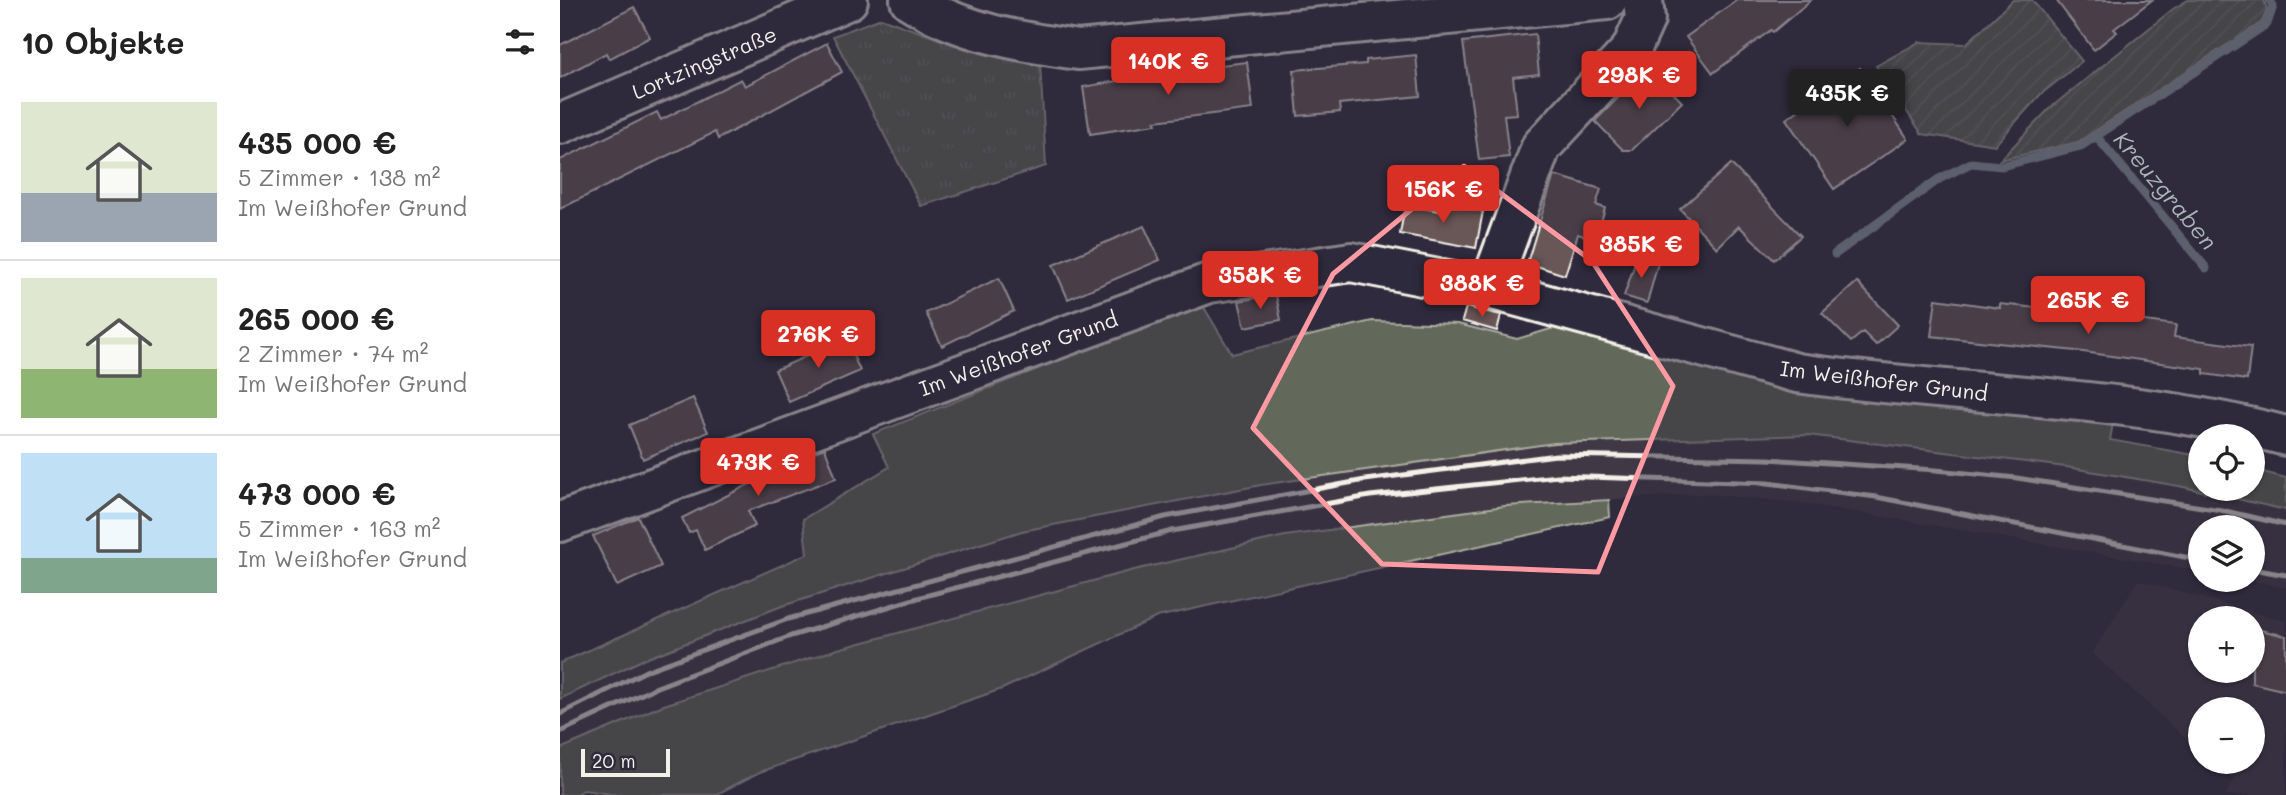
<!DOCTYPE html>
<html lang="de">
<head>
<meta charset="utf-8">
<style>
	:root { --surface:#fff; --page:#f6f6f6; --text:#222; --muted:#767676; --line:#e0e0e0; --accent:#d93025 }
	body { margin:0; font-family:Mali,sans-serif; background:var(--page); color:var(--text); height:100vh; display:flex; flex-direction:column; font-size:26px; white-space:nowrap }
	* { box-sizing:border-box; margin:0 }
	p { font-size:23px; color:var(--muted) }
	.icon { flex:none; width:38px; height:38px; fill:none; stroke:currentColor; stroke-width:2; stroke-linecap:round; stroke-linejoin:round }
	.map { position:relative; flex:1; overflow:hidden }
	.panel { display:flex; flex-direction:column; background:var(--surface); width:560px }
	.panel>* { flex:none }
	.controls { position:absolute; left:1628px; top:424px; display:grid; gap:14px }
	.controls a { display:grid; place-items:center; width:77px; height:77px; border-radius:50%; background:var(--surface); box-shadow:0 2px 5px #0004; font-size:35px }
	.scale { position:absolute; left:21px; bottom:18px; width:89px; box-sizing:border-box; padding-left:7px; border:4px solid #f4f1e8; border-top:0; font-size:19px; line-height:24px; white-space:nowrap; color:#f4f1e8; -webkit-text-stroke:5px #2f2a3d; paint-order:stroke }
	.price { position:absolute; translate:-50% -60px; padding:0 16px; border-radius:7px; background:var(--accent); color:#fff; font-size:23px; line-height:46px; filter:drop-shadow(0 2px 4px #0008) }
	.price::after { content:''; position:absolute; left:50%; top:42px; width:21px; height:16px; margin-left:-10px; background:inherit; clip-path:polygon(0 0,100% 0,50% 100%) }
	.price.on { background:#222; color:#fff }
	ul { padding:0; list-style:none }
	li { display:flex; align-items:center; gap:21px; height:175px; padding:0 21px }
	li+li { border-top:2px solid var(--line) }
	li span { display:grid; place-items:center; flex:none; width:196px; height:140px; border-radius:0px; color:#555 }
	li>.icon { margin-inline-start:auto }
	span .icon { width:84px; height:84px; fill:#fffc; stroke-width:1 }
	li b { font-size:30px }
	h2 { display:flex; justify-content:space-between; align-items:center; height:84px; padding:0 21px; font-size:30px }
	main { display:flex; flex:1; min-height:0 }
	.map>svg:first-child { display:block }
	.built { fill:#403745; fill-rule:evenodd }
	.grass { fill:#62675a; stroke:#abaca1; stroke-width:2 }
	.park { fill:url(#park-tufts); stroke:#abaca1; stroke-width:2 }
	.garden { fill:url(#garden-furrows); stroke:#abaca1; stroke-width:2 }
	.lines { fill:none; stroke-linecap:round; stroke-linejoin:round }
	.stream { stroke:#929fa6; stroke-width:9 }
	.building { fill:#695657; stroke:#f4f1e8; stroke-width:2 }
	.minor-casing { stroke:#f4f1e8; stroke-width:44 }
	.minor { stroke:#2f2a3d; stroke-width:38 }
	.rail { stroke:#f4f1e8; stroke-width:5 }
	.marked { fill:none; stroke:#ff9aa2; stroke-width:5; stroke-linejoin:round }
	.labels { text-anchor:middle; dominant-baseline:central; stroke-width:5; stroke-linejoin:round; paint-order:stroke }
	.street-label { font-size:21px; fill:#f4f1e8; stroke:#2f2a3d }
	.water-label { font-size:23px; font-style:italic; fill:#aab4b6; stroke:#2f2a3d }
</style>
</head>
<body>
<main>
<section class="panel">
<h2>10 Objekte<svg class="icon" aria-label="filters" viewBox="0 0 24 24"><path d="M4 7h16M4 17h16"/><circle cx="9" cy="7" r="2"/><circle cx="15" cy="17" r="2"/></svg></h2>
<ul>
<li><span style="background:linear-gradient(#dfe7d0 65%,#9aa5b1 0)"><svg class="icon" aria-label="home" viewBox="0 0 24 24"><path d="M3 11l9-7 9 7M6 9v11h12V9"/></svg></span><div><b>435 000 €</b><p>5 Zimmer · 138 m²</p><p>Im Weißhofer Grund</p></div></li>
<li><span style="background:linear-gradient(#dfe7d0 65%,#8fb573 0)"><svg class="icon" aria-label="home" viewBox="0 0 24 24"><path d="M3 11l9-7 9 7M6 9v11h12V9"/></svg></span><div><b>265 000 €</b><p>2 Zimmer · 74 m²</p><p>Im Weißhofer Grund</p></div></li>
<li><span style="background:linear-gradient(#bfe0f5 75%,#7fa58c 0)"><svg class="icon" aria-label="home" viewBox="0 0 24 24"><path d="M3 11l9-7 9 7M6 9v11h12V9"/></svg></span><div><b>473 000 €</b><p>5 Zimmer · 163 m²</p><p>Im Weißhofer Grund</p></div></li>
</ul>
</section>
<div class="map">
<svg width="1726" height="795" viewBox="0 0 1726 795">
	<defs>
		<pattern id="park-tufts" width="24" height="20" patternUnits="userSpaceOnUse" patternTransform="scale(1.75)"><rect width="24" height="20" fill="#62675a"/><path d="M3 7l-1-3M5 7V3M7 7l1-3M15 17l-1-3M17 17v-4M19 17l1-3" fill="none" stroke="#797d72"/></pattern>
		<pattern id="garden-furrows" width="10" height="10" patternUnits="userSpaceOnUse" patternTransform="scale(1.75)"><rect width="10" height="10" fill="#62675a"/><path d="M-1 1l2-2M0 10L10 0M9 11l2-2" fill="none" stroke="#797d72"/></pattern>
	</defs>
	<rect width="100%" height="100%" fill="#2f2a3d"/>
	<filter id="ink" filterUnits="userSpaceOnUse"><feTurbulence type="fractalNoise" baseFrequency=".0143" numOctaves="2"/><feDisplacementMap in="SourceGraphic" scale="14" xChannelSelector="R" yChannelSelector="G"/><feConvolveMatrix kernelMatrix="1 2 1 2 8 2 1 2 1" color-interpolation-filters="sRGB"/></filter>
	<g filter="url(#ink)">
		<path class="built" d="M1248 435 1506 467 1619 486 1726 510V588L1684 579H1692V527H1640V571L1241 503 1144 494 945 506 725 536 574 570 278 649 101 706 0 749V699L80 661 222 606 462 531 701 485 994 443Z
			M1578 580 1726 621V795H1665L1675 779 1652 761H1692V709H1640V752L1532 653ZM1640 618H1692V670H1640Z"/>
		<path class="grass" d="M642 304 672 354 812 321 898 324 957 339 1004 325 1554 417 1550 440 1640 456V488H1692V469L1726 478V510L1619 486 1506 467 1248 435 994 443 701 485 462 531 222 606 80 661 0 699V663L247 554 243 519 329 467 313 434Z
			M1049 500 1050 517 597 617 442 689 200 772 155 795H57L24 790 15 795H0V749L101 706 278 649 574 570 725 536 945 506Z"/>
		<path class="park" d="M321 18 409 50 480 62 486 166 361 206 273 36Z"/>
		<path class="garden" d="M1453 0H1472L1522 61 1480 95 1435 145 1362 134 1316 66 1359 42 1406 44Z
			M1628 0H1704L1707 10 1702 22 1518 142 1440 160 1489 109 1613 9Z"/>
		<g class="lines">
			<path class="stream" d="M1536 136 1646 268
				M1275 254 1379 179 1411 163 1442 166 1521 146 1707 24 1713 6 1710 0"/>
		</g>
		<path class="building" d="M1177 0H1251L1213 32 1211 30 1153 73 1126 37Z
			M1496 0H1592L1554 29 1557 32 1534 50Z
			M74 7 90 37 49 59 46 53 0 78V45Z
			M975 34 979 74 953 77 957 114 944 115 949 157 919 160 903 42Z
			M267 43 282 72 158 139 155 132 0 209V160L97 112 101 120 181 79 185 86Z
			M856 55 860 96 779 104 780 112 738 116 734 70 806 64V60Z
			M687 62 693 109 595 121 596 124 530 134 523 87 625 69Z
			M1089 67 1122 102 1072 150H1063L1035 121Z
			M1300 68 1348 139 1274 189 1226 119Z
			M1171 164 1241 236 1214 260 1179 226 1157 248 1120 209Z
			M994 175 1041 189 1036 205 1045 208 1036 240 1018 234 1005 275 967 263Z
			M887 204 923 211 916 248 840 234 845 205 886 212Z
			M584 226 600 260 508 299 493 265Z
			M1077 257 1098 263 1087 303 1064 296Z
			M439 278 454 311 382 346 366 313Z
			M1297 282 1338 325 1316 345 1303 332 1291 342 1262 313Z
			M716 295 721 320 685 327 679 301Z
			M1376 299 1440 308V304L1516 312 1616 325 1614 337 1691 347 1687 380 1644 374V369L1516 351 1371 336Z
			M906 307 941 315 937 331 902 321Z
			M286 339 300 371 229 402 215 370Z
			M133 398 148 432 83 459 69 425Z
			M265 448 276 478 188 511 195 526 145 550 136 530 129 533 122 518 208 475 206 469Z
			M78 517 101 566 57 586 33 536Z
			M1692 628 1726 636V691L1692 683Z"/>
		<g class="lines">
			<g class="minor-casing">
				<path id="minor" d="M350 0C400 32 460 42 518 50L1047 0
					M0 124 288 0
					M929 289 981 147 1071 50 1085 19 1083 0
					M0 522 649 283 791 262 929 289 1237 373C1400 396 1567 394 1726 436"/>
			</g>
			<use href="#minor" class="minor"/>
			<path class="rail" d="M1692 569 1726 575
				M0 714 88 670 228 619 605 517 805 480 996 455 1207 459 1376 470 1457 478 1661 510 1726 525
				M0 732 97 687 231 636 361 597 612 531 810 496 998 476 1208 483 1316 497 1640 560"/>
		</g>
	</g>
	<path d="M0 0H1726V795H0ZM904 166 1032 261 1113 386 1038 572 822 564 693 428 773 274Z" fill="#2f2a3d" fill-opacity=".55" fill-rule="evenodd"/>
	<path class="marked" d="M904 166 1032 261 1113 386 1038 572 822 564 693 428 773 274Z"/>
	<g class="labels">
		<g class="street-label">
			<text transform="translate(144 62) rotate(-23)">Lortzingstraße</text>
			<text transform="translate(458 353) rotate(-20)">Im Weißhofer Grund</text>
			<text transform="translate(1324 380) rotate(7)">Im Weißhofer Grund</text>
		</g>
		<g class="water-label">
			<text transform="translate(1606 190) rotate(50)">Kreuzgraben</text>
		</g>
	</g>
</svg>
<div class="controls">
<a><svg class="icon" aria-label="locate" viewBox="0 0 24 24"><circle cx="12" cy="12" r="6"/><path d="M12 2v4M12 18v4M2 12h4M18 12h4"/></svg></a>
<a><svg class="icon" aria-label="layers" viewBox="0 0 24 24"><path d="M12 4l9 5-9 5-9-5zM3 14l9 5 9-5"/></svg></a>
<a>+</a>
<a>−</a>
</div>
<div class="scale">20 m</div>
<b class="price" style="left:608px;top:97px">140K €</b>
<b class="price" style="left:1079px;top:111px">298K €</b>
<b class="price on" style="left:1287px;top:129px">435K €</b>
<b class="price" style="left:883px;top:225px">156K €</b>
<b class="price" style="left:1081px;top:280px">385K €</b>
<b class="price" style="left:700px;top:311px">358K €</b>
<b class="price" style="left:922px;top:319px">388K €</b>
<b class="price" style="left:1528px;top:336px">265K €</b>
<b class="price" style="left:258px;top:370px">276K €</b>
<b class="price" style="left:198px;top:498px">473K €</b>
</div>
</main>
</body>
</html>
